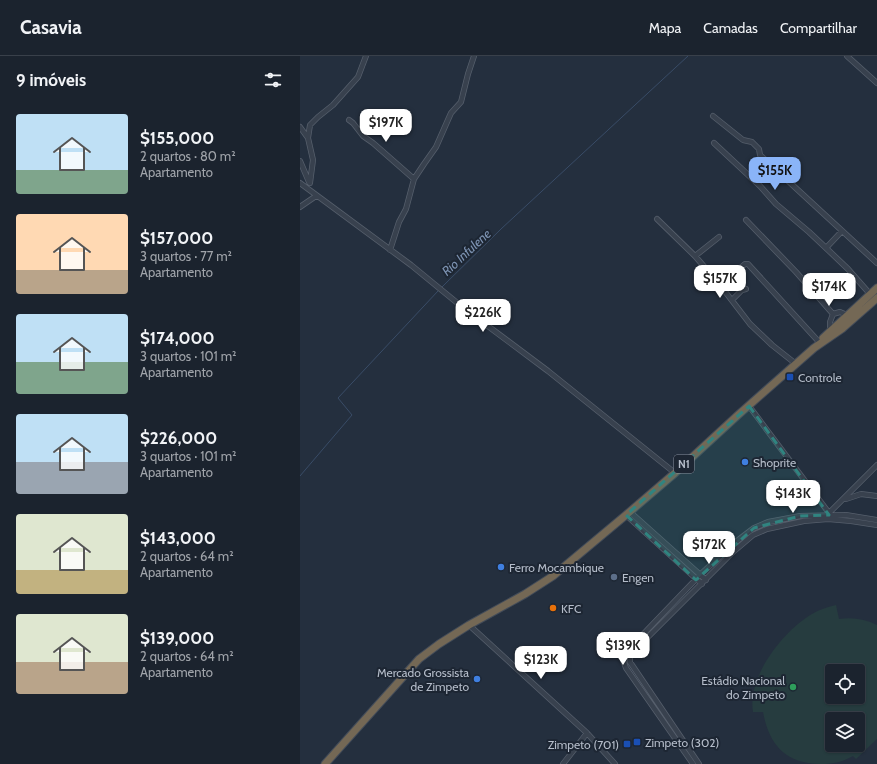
<!DOCTYPE html>
<html lang="pt">
<head>
<meta charset="utf-8">
<style>
	:root { --surface:#1b232e; --page:#242b36; --text:#f1f3f6; --muted:#a0a4aa; --line:#39404a; --accent:#8ab4f8 }
	body { margin:0; font-family:Cabin,sans-serif; background:var(--page); color:var(--text); height:100vh; display:flex; flex-direction:column; font-size:15px; white-space:nowrap }
	* { box-sizing:border-box; margin:0 }
	p { font-size:13px; color:var(--muted) }
	.icon { flex:none; width:22px; height:22px; fill:none; stroke:currentColor; stroke-width:2; stroke-linecap:round; stroke-linejoin:round }
	.map { position:relative; flex:1; overflow:hidden }
	.sheet { display:flex; flex-direction:column; background:var(--surface); width:300px }
	.sheet>* { flex:none }
	.tools { position:absolute; left:525px; top:608px; display:grid; gap:8px }
	.tools a { display:grid; place-items:center; width:40px; height:40px; border-radius:4px; background:var(--surface); box-shadow:0 1px 3px #0004,0 0 0 1px var(--line); font-size:20px }
	.price { position:absolute; translate:-50% -34px; padding:0 9px; border-radius:8px; background:#fff; color:#222; font-size:13px; line-height:26px; filter:drop-shadow(0 1px 2px #0008) }
	.price::after { content:''; position:absolute; left:50%; top:24px; width:12px; height:9px; margin-left:-6px; background:inherit; clip-path:polygon(0 0,100% 0,50% 100%) }
	.price.selected { background:var(--accent); color:#111 }
	ul { padding:0; list-style:none }
	li { display:flex; align-items:center; gap:12px; height:100px; padding:0 16px }
	li span { display:grid; place-items:center; flex:none; width:112px; height:80px; border-radius:4px; color:#555 }
	li>.icon { margin-inline-start:auto }
	span .icon { width:48px; height:48px; fill:#fffc; stroke-width:1 }
	li b { font-size:17px }
	h2 { display:flex; justify-content:space-between; align-items:center; height:48px; padding:0 16px; font-size:17px }
	header { display:flex; align-items:center; gap:24px; box-sizing:border-box; height:56px; padding:0 20px; background:var(--surface); border-bottom:1px solid var(--line) }
	header strong { font-size:19px }
	nav { display:flex; gap:22px; margin-inline-start:auto; font-size:14px }
	main { display:flex; flex:1; min-height:0 }
	.map>svg:first-child { display:block }
	.green { fill:#263c3f; fill-rule:evenodd }
	.lines { fill:none; stroke-linecap:round; stroke-linejoin:round }
	.stream { stroke:#394c67; stroke-width:1 }
	.minor-casing { stroke:#565f6c; stroke-width:6 }
	.highway-casing { stroke:#434c59; stroke-width:9 }
	.minor { stroke:#38414e; stroke-width:4.5 }
	.highway { stroke:#746855; stroke-width:7 }
	.marked { fill:#308480; fill-opacity:0.2; stroke:#308480; stroke-width:3; stroke-dasharray:8 5; stroke-linejoin:round }
	.transit-dot { fill:#1a4fb4; stroke:#1d2633; stroke-width:1.5 }
	.shop-dot { fill:#3f7fe0; stroke:#1d2633; stroke-width:1.5 }
	.service-dot { fill:#5c6f8a; stroke:#1d2633; stroke-width:1.5 }
	.food-dot { fill:#e8710a; stroke:#1d2633; stroke-width:1.5 }
	.leisure-dot { fill:#2e9e5b; stroke:#1d2633; stroke-width:1.5 }
	.labels { text-anchor:middle; dominant-baseline:central; stroke-width:4; stroke-linejoin:round; paint-order:stroke }
	.shield { fill:#1d2633; stroke:#878f9c; stroke-width:1 }
	.shield-label { font-size:11px; font-weight:bold; fill:#b4bcc9 }
	.poi-label { font-size:12px; fill:#b4bcc9; stroke:#1d2633; text-anchor:start }
	.water-label { font-size:13px; font-style:italic; fill:#7c92b1; stroke:#1d2633 }
</style>
</head>
<body>
<header>
<strong>Casavia</strong>
<nav><a>Mapa</a><a>Camadas</a><a>Compartilhar</a></nav>
</header>
<main>
<section class="sheet">
<h2>9 imóveis<svg class="icon" aria-label="filters" viewBox="0 0 24 24"><path d="M4 7h16M4 17h16"/><circle cx="9" cy="7" r="2"/><circle cx="15" cy="17" r="2"/></svg></h2>
<ul>
<li><span style="background:linear-gradient(#bfe0f5 70%,#7fa58c 0)"><svg class="icon" aria-label="home" viewBox="0 0 24 24"><path d="M3 11l9-7 9 7M6 9v11h12V9"/></svg></span><div><b>$155,000</b><p>2 quartos · 80 m²</p><p>Apartamento</p></div></li>
<li><span style="background:linear-gradient(#ffd9b3 70%,#b9a48a 0)"><svg class="icon" aria-label="home" viewBox="0 0 24 24"><path d="M3 11l9-7 9 7M6 9v11h12V9"/></svg></span><div><b>$157,000</b><p>3 quartos · 77 m²</p><p>Apartamento</p></div></li>
<li><span style="background:linear-gradient(#bfe0f5 60%,#7fa58c 0)"><svg class="icon" aria-label="home" viewBox="0 0 24 24"><path d="M3 11l9-7 9 7M6 9v11h12V9"/></svg></span><div><b>$174,000</b><p>3 quartos · 101 m²</p><p>Apartamento</p></div></li>
<li><span style="background:linear-gradient(#bfe0f5 60%,#9aa5b1 0)"><svg class="icon" aria-label="home" viewBox="0 0 24 24"><path d="M3 11l9-7 9 7M6 9v11h12V9"/></svg></span><div><b>$226,000</b><p>3 quartos · 101 m²</p><p>Apartamento</p></div></li>
<li><span style="background:linear-gradient(#dfe7d0 70%,#c2b280 0)"><svg class="icon" aria-label="home" viewBox="0 0 24 24"><path d="M3 11l9-7 9 7M6 9v11h12V9"/></svg></span><div><b>$143,000</b><p>2 quartos · 64 m²</p><p>Apartamento</p></div></li>
<li><span style="background:linear-gradient(#dfe7d0 60%,#b9a48a 0)"><svg class="icon" aria-label="home" viewBox="0 0 24 24"><path d="M3 11l9-7 9 7M6 9v11h12V9"/></svg></span><div><b>$139,000</b><p>2 quartos · 64 m²</p><p>Apartamento</p></div></li>
</ul>
</section>
<div class="map">
<svg width="577" height="708" viewBox="0 0 577 708">
	<rect width="100%" height="100%" fill="#242f3e"/>
	<path class="green" d="M536 549 539 563C553 561 565 563 577 569V683L556 703 553 700C542 706 534 708 521 708 486 708 469 689 463 656H453C447 621 483 575 512 558 520 553 528 551 536 549ZM532 615H558V641H532ZM532 663H558V689H532Z"/>
	<g class="lines">
		<path class="stream" d="M142 231 201 173 388 0
			M0 420 52 359 38 342 138 235"/>
		<g class="minor-casing">
			<path id="minor" d="M547 0 577 27
				M413 60 443 84 452 86 459 93 460 99 577 207
				M49 64 53 67 63 80 73 87 114 123
				M0 71 8 82
				M414 87 460 130 476 148 509 176 526 192
				M0 105 9 126
				M0 127 111 209 161 250 248 315 375 417
				M10 127 13 104 8 82 10 69 18 61 33 49 58 21 66 0
				M0 151 16 140
				M357 163 395 200 420 229 450 268 472 289 496 308
				M446 164 496 216 533 258
				M542 175 526 192 548 213 570 238
				M90 194 99 166 106 153 114 123 124 108 136 91 151 57 161 46 168 18 174 0
				M395 200 419 181
				M420 229 445 208H448L519 286
				M432 244 442 234 446 233
				M530 275V266L533 258 540 256 547 259
				M449 350 529 457
				M546 443 561 438 577 440
				M330 456 406 524
				M326 459 402 528
				M529 459V457L577 409
				M169 569 287 677 315 708
				M263 708 287 677
				M393 708 326 612 323 604 326 596 400 519 433 488 454 472 468 466 500 460 546 459 577 464
				M399 708 332 609 330 606V599L433 496 453 479 467 473 504 465 528 463 551 465 577 469"/>
		</g>
		<g class="highway-casing">
			<path id="highway" d="M523 282 577 232
				M25 708 119 603 139 588 169 569 225 538 253 520 326 459 375 417 438 359 514 292 543 272 577 242"/>
		</g>
		<use href="#minor" class="minor"/>
		<use href="#highway" class="highway"/>
	</g>
	<path class="marked" d="M449 350 529 459 500 460 454 472 396 524 326 459Z"/>
	<g class="transit-dot">
		<rect x="486" y="317" width="8" height="8" rx="2"/>
		<rect x="333" y="682" width="8" height="8" rx="2"/>
		<rect x="323" y="684" width="8" height="8" rx="2"/>
	</g>
	<g class="shop-dot">
		<circle cx="445" cy="406" r="4"/>
		<circle cx="201" cy="511" r="4"/>
		<circle cx="177" cy="623" r="4"/>
	</g>
	<circle class="service-dot" cx="314" cy="521" r="4"/>
	<circle class="food-dot" cx="253" cy="552" r="4"/>
	<circle class="leisure-dot" cx="493" cy="631" r="4"/>
	<g class="labels">
		<rect class="shield" x="374" y="399" width="20" height="18" rx="3"/>
		<g class="shield-label">
			<text x="384" y="408">N1</text>
		</g>
		<g class="poi-label">
			<text x="498" y="321">Controle</text>
			<text x="453" y="406">Shoprite</text>
			<text x="209" y="511">Ferro Mocambique</text>
			<text x="322" y="521">Engen</text>
			<text x="261" y="552">KFC</text>
			<text x="169" y="616" text-anchor="end">Mercado Grossista<tspan x="169" dy="14">de Zimpeto</tspan></text>
			<text x="485" y="624" text-anchor="end">Estádio Nacional<tspan x="485" dy="14">do Zimpeto</tspan></text>
			<text x="345" y="686">Zimpeto (302)</text>
			<text x="319" y="688" text-anchor="end">Zimpeto (701)</text>
		</g>
		<g class="water-label">
			<text transform="translate(166 196) rotate(-43)">Rio Infulene</text>
		</g>
	</g>
</svg>
<div class="tools">
<a><svg class="icon" aria-label="locate" viewBox="0 0 24 24"><circle cx="12" cy="12" r="6"/><path d="M12 2v4M12 18v4M2 12h4M18 12h4"/></svg></a>
<a><svg class="icon" aria-label="layers" viewBox="0 0 24 24"><path d="M12 4l9 5-9 5-9-5zM3 14l9 5 9-5"/></svg></a>
</div>
<b class="price" style="left:86px;top:87px">$197K</b>
<b class="price selected" style="left:475px;top:135px">$155K</b>
<b class="price" style="left:420px;top:243px">$157K</b>
<b class="price" style="left:529px;top:251px">$174K</b>
<b class="price" style="left:183px;top:277px">$226K</b>
<b class="price" style="left:493px;top:458px">$143K</b>
<b class="price" style="left:409px;top:509px">$172K</b>
<b class="price" style="left:323px;top:610px">$139K</b>
<b class="price" style="left:241px;top:624px">$123K</b>
</div>
</main>
</body>
</html>
